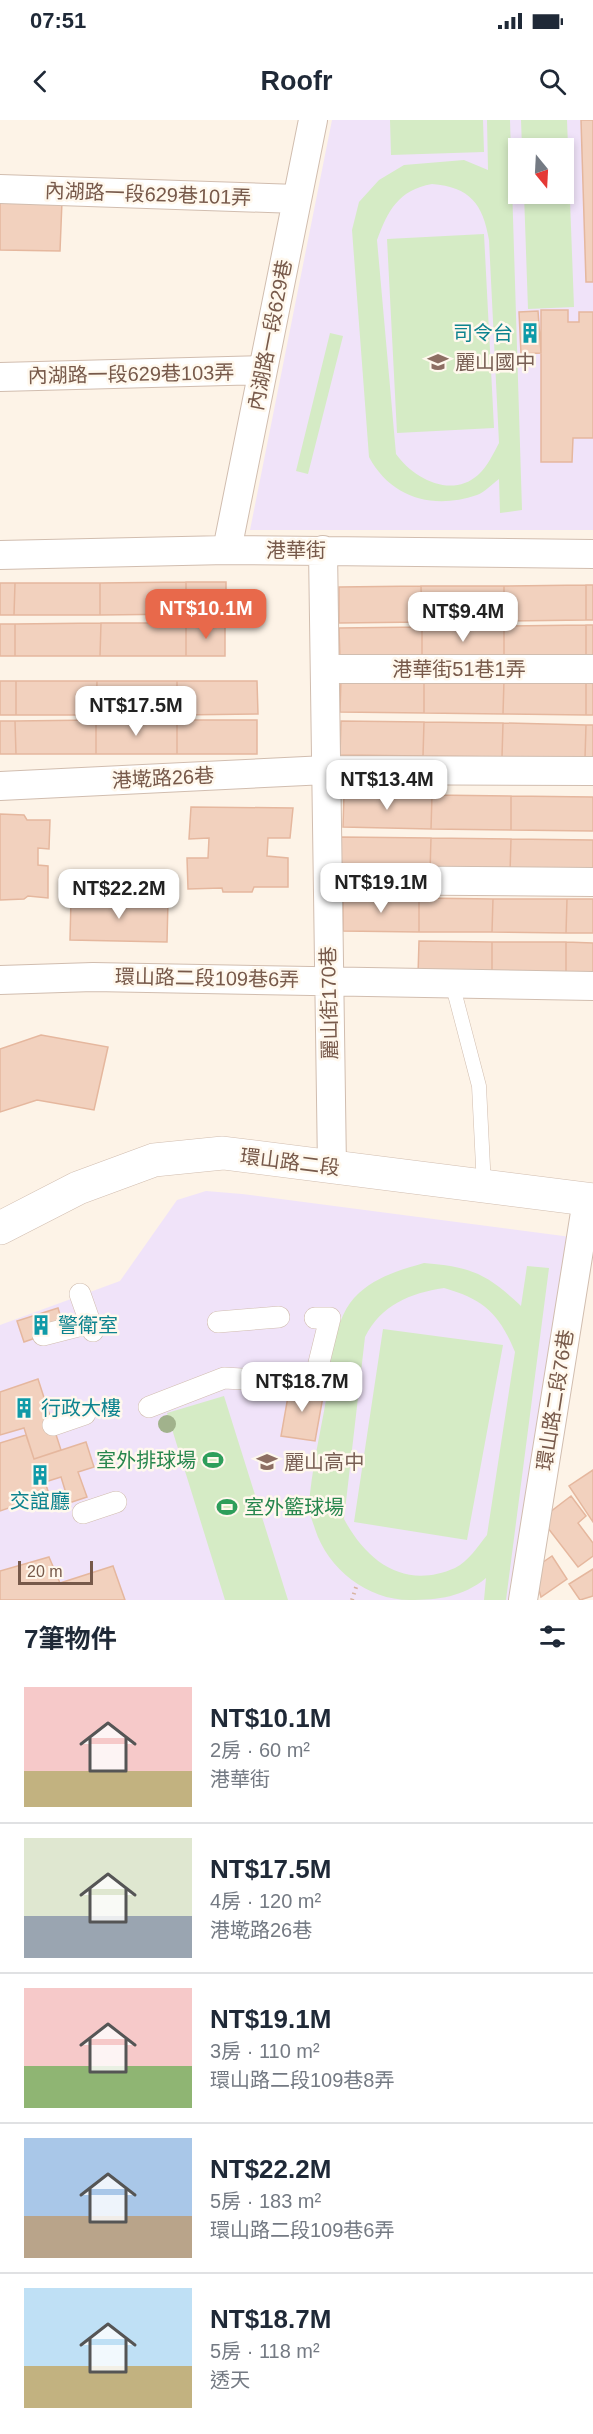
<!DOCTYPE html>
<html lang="zh-TW">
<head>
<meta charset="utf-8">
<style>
	:root { --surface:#fff; --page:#f2f2f3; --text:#1f2937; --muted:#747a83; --line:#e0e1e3; --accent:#e8694b }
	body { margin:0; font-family:Helvetica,"Noto Sans TC",sans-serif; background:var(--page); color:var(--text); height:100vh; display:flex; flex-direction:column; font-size:22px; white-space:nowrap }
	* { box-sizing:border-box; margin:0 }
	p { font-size:20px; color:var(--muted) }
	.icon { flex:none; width:33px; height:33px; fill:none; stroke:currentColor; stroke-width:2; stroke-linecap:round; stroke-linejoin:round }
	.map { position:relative; height:1480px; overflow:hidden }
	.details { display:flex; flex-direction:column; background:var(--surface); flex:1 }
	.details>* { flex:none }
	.needle { width:39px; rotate:162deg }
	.tools { position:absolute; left:508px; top:18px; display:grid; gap:12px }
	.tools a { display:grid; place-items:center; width:66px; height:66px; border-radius:0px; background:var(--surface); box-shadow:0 3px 9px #0003; font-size:30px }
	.scale { position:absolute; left:18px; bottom:15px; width:75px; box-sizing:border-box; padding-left:6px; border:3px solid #77594a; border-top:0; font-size:16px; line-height:21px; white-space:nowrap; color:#77594a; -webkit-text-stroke:4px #fff8ed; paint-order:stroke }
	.price { position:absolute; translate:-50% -51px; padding:0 14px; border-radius:12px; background:#fff; color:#222; font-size:20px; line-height:39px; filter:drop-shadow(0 2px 3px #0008) }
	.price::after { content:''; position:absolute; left:50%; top:36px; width:18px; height:14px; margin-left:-9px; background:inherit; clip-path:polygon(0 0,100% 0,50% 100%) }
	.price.on { background:var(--accent); color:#fff }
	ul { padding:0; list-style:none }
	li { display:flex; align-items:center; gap:18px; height:150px; padding:0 24px }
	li+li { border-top:2px solid var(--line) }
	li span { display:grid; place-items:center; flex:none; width:168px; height:120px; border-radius:0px; color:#555 }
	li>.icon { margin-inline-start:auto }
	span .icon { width:72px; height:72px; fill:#fffc; stroke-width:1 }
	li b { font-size:26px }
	h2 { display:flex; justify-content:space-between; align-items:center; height:72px; padding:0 24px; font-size:26px }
	.status { display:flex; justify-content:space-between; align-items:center; height:42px; padding:0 30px; background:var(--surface); direction:ltr }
	.status svg { height:16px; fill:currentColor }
	header { display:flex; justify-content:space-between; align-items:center; height:78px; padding:0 24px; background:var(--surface); font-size:27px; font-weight:700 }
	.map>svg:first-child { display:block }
	.education { fill:#f0e3f9; fill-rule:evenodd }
	.green { fill:#d5ebc5; fill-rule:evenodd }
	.building { fill:#f2d1be; stroke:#e5b79e; stroke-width:1.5 }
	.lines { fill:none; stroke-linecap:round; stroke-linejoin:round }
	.service-casing { stroke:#d1bdaf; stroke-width:15 }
	.pedestrian-casing { stroke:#d1bdaf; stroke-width:22 }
	.minor-casing { stroke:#d1bdaf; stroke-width:30 }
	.tertiary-casing { stroke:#d1bdaf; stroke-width:34 }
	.path { stroke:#d8b4a1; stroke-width:4; stroke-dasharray:1.5 4.5; stroke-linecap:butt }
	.service { stroke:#fff; stroke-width:14 }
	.pedestrian { stroke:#fff; stroke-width:21 }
	.minor { stroke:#fff; stroke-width:28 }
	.tertiary { stroke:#fff; stroke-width:33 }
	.tree { fill:#a1b28c }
	.labels { text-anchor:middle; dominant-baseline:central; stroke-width:5; stroke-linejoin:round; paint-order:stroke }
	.street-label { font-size:20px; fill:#77594a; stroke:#fff8ed }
	.culture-label { font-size:20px; fill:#0d838f; stroke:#fff8ed; text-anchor:start }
	.education-label { font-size:20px; fill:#785e54; stroke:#fff8ed; text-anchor:start }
	.leisure-label { font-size:20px; fill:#27864d; stroke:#fff8ed; text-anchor:end }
</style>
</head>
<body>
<div class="status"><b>07:51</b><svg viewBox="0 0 49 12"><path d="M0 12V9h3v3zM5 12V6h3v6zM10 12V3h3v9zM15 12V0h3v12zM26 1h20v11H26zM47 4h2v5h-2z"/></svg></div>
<header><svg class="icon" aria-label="back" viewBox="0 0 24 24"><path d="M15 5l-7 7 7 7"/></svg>Roofr<svg class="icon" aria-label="search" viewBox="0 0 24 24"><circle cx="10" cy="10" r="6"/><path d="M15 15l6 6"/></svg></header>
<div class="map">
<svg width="593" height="1480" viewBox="0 0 593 1480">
	<rect width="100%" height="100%" fill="#fdf3e7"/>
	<path class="education" d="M332 0H593V410H250ZM519 28H564V74H519Z
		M206 1071 242 1074 571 1117 513 1480H0V1205L120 1161 177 1080Z"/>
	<path class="green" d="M390 0H483L484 32 391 35Z
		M487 0H510L522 390 500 393 499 359C492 364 485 372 477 375 433 390 391 378 369 337L352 110 359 82 379 60 404 45 464 40 488 50ZM432 64C470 67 483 84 489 120L499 323C493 334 488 346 478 355 451 379 413 358 396 334L377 120C388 91 398 70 432 64Z
		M521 0H567L574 187 528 189 524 74H564V28H522Z
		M484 114 494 308 397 313 387 119Z
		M330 213 343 216 308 354 296 351Z
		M424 1143C471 1147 486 1153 521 1186L527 1146 549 1148 506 1480H484L486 1458C463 1477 438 1480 410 1480 367 1480 328 1449 315 1409 313 1402 309 1394 309 1387 311 1352 320 1315 326 1280 331 1246 332 1197 359 1173 378 1156 400 1150 424 1143ZM444 1168C484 1179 500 1195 515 1232L487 1415C478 1426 468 1442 455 1448 405 1470 367 1442 344 1399L365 1217C381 1185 410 1173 444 1168Z
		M383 1209 503 1225 467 1420 354 1402Z
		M224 1276 288 1480H225L167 1293Z"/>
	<path class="building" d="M581 0H593V162H586Z
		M0 80 62 81 60 131 0 130Z
		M541 190H568V202H579V192H593V318H573L572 342H541Z
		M538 191 541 233 521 234 519 192Z
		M186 462V494L100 495V463Z
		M186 462H226V494H186Z
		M0 463H15L14 495H0Z
		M15 463H100V495H14Z
		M586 465H593V500H586Z
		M586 465V500L504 501V466Z
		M421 466 422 502 339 503V467Z
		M421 466H504V501L422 502Z
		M101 503 100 536H15V504Z
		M101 503H186V536H100Z
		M186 503H225V536H186Z
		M0 504H15V536H0Z
		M586 505V538L504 539V506Z
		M586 505H593V538H586Z
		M504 506V539L422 540V507Z
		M422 507V540H340L339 508Z
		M341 558 424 559V593L340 592Z
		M424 559 504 560 503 594 424 593Z
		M504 560 586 561V595L503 594Z
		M0 561H16V595H0Z
		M16 561H97L96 595H16Z
		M97 561H177V595H96Z
		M177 561H257L258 594 177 595Z
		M586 561 593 562V595H586Z
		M96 600H177V634H96Z
		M96 600V634H16L15 601Z
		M177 600H257V634H177Z
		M0 601H15L16 634H0Z
		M341 601 424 602 423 636 340 635Z
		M424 602 503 603 502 637 423 636Z
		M503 603 586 605 585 638 502 637Z
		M586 605H593V638H585Z
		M344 673 432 675 431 709 343 707Z
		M432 675 511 676V710L431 709Z
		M511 676 593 677V711L511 710Z
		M191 687 293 688 290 718H268L267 736 288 738V767H254L252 772H223L222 768 188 769 187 738H208L209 718 189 719Z
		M0 694 24 695 27 700H50L49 729 38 728V745L48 746V778L28 776 24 779 0 780Z
		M340 717 431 718 430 752 339 750Z
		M431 718 511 719 510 753 430 752Z
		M511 719 593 720V754L510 753Z
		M343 777 419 778V812L343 811Z
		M419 778 493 779 492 812H419Z
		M71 779 168 781 167 822 70 820Z
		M493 779H567L566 813 492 812Z
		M567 779H593V813H566Z
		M419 821 492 822V856L418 855Z
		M492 822H566V856H492Z
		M566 822 593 823V856H566Z
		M41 915 108 927 94 990 37 980 0 992V929Z
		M58 1188 64 1208 24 1222 17 1201Z
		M38 1259 61 1330 34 1339 24 1308 0 1315V1272Z
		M290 1265 324 1271 315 1321 281 1316Z
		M26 1315 34 1339 86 1322 94 1347 78 1352 87 1377 69 1383 61 1357 45 1362 49 1374 0 1391V1323Z
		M593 1350V1402L569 1366Z
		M571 1376 586 1396 578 1403 593 1423V1436L578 1447 541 1399Z
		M552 1436 567 1459 541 1477 533 1449Z
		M49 1437 60 1463 113 1446 125 1480H0V1451Z
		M593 1449V1476L580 1480 569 1464Z"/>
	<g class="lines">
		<g class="service-casing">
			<path id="service" d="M452 863 479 966 484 1067"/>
		</g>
		<g class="pedestrian-casing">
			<path id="pedestrian" d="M80 1174 93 1211
				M218 1202 279 1197
				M43 1215 90 1203
				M314 1263 330 1198H315
				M149 1287 224 1258 329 1264
				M53 1305 85 1294
				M83 1393 116 1382"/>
		</g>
		<g class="minor-casing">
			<path id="minor" d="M0 69 297 79
				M0 257 263 250
				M227 430 313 0
				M323 430 332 1048
				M0 435 227 430 593 434
				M325 549H593
				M0 666 326 650 593 651
				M328 760 593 762
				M0 860 93 857 593 866
				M523 1480 587 1080"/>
		</g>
		<g class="tertiary-casing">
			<path id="tertiary" d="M0 1108 78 1068 154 1040 223 1033 593 1080"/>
		</g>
		<path class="path" d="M352 1480 357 1464"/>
		<use href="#service" class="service"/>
		<use href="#pedestrian" class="pedestrian"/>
		<use href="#minor" class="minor"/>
		<use href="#tertiary" class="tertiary"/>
	</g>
	<circle class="tree" cx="167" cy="1304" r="9"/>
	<defs>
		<g id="building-bare" transform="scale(1.62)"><path d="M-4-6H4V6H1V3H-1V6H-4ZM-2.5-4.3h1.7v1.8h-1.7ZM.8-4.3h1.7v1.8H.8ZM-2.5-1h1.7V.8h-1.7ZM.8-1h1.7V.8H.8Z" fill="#0f9aa8" stroke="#fff8ed" stroke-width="2.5" paint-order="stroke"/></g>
		<g id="school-bare" transform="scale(1.62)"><path d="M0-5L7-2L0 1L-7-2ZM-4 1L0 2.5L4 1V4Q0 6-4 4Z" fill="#8d6e63" stroke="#fff8ed" stroke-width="2.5" paint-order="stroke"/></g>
		<g id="stadium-bare" transform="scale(1.62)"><path d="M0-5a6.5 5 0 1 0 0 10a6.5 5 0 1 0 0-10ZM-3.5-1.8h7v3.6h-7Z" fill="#2e9e5b" stroke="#fff8ed" stroke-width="2.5" paint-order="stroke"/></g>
	</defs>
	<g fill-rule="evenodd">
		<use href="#building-bare" x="530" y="213"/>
		<use href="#school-bare" x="438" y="242"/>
		<use href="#building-bare" x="41" y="1205"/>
		<use href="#building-bare" x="24" y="1288"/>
		<use href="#stadium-bare" x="213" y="1340"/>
		<use href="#school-bare" x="267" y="1342"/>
		<use href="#building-bare" x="40" y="1355"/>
		<use href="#stadium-bare" x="227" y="1387"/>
	</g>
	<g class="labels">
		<g class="street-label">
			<text transform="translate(148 74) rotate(2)">內湖路一段629巷101弄</text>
			<text transform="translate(270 215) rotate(-79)">內湖路一段629巷</text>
			<text transform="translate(131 254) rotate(-1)">內湖路一段629巷103弄</text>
			<text x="296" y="430">港華街</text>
			<text x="459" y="549">港華街51巷1弄</text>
			<text transform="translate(163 658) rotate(-3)">港墘路26巷</text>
			<text transform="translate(207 858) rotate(1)">環山路二段109巷6弄</text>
			<text transform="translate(329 883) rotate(-91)">麗山街170巷</text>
			<text transform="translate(290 1042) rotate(7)">環山路二段</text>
			<text transform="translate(555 1280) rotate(-81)">環山路二段76巷</text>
		</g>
		<g class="culture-label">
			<text x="513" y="213" text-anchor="end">司令台</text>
			<text x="58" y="1205">警衛室</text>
			<text x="41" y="1288">行政大樓</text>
			<text x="40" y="1381" text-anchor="middle">交誼廳</text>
		</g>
		<g class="education-label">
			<text x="455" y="242">麗山國中</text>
			<text x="284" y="1342">麗山高中</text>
		</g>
		<g class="leisure-label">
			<text x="196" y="1340">室外排球場</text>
			<text x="244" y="1387" text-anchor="start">室外籃球場</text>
		</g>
	</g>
</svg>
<div class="tools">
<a><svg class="needle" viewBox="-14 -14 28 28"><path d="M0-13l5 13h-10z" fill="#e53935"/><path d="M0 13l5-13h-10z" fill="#747a83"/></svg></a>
</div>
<div class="scale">20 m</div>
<b class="price on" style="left:206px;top:520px">NT$10.1M</b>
<b class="price" style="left:463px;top:523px">NT$9.4M</b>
<b class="price" style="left:136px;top:617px">NT$17.5M</b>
<b class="price" style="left:387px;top:691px">NT$13.4M</b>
<b class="price" style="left:381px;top:794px">NT$19.1M</b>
<b class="price" style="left:119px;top:800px">NT$22.2M</b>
<b class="price" style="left:302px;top:1293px">NT$18.7M</b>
</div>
<section class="details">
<h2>7筆物件<svg class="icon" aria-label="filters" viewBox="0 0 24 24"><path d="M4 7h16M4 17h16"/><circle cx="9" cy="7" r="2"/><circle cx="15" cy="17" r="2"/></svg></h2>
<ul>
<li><span style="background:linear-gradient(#f6c9c9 70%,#c2b280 0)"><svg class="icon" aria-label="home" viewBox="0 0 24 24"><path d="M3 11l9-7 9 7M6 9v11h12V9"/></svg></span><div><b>NT$10.1M</b><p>2房 · 60 m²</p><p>港華街</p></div></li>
<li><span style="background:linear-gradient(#dfe7d0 65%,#9aa5b1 0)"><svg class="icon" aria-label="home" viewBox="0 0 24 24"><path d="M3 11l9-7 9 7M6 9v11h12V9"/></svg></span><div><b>NT$17.5M</b><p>4房 · 120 m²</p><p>港墘路26巷</p></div></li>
<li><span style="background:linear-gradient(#f6c9c9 65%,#8fb573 0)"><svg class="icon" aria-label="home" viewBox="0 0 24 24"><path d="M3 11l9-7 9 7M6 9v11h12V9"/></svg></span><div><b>NT$19.1M</b><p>3房 · 110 m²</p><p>環山路二段109巷8弄</p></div></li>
<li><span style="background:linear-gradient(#a9c7e8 65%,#b9a48a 0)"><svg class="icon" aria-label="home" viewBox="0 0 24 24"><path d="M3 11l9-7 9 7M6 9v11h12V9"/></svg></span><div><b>NT$22.2M</b><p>5房 · 183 m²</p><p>環山路二段109巷6弄</p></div></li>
<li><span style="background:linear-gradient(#bfe0f5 65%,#c2b280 0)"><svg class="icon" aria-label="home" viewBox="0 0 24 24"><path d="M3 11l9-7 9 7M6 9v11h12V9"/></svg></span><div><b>NT$18.7M</b><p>5房 · 118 m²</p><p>透天</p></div></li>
</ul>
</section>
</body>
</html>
